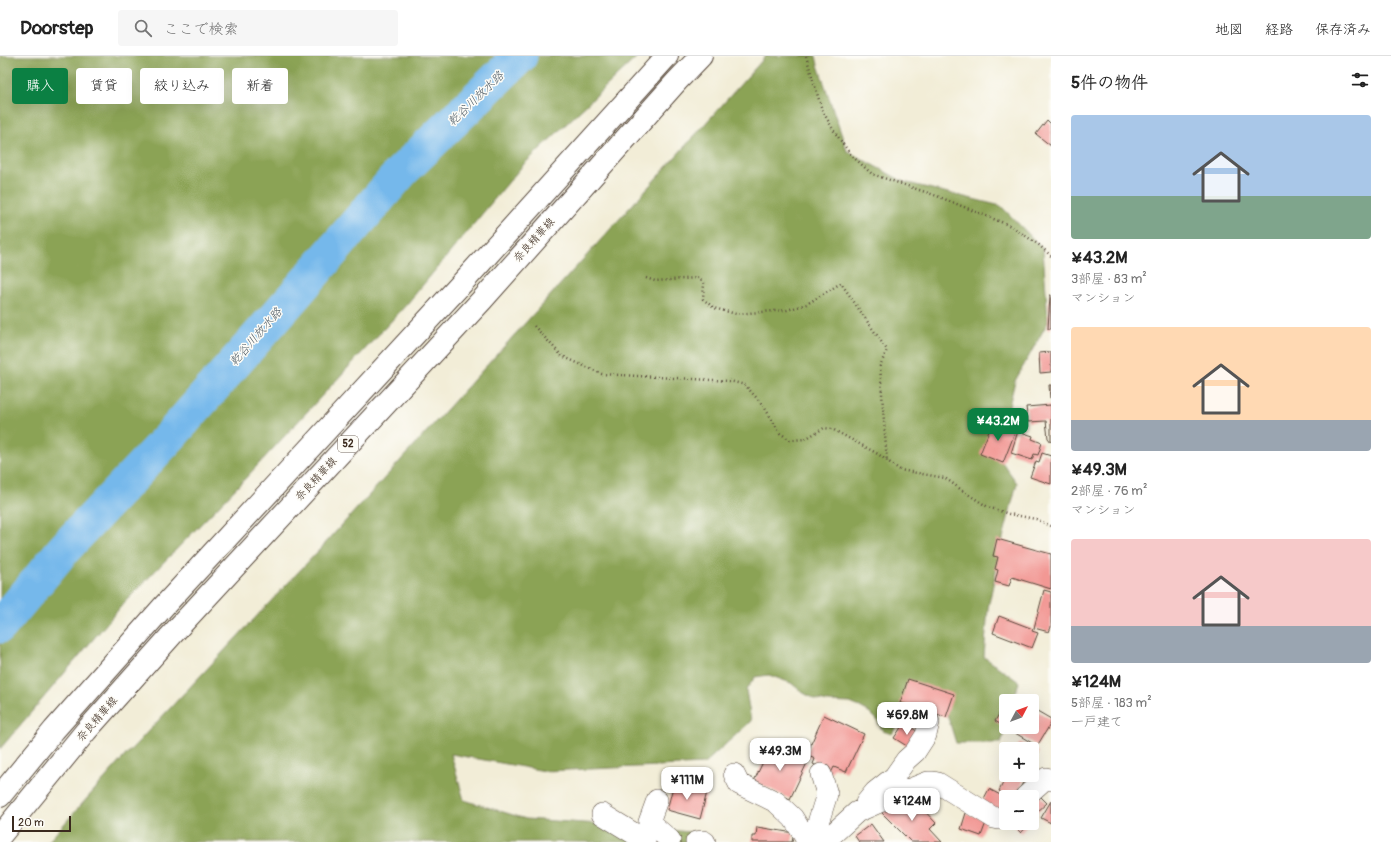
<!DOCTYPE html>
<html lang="ja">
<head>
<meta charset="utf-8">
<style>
	:root { --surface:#fff; --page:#f6f6f6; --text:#222; --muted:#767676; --line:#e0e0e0; --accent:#0b8043 }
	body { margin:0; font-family:Pangolin,"Klee One",sans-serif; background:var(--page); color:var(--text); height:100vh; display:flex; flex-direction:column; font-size:15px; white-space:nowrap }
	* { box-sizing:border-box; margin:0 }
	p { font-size:13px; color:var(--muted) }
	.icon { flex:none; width:22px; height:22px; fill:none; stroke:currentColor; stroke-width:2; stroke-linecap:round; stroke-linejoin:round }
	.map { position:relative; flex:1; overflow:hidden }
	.sheet { display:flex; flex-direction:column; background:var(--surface); width:340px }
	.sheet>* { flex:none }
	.banner { position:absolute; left:12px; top:12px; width:380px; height:36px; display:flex; gap:8px }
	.needle { width:26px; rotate:49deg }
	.tools { position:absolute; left:999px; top:638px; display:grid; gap:8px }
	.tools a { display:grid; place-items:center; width:40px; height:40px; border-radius:4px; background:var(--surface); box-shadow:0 4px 16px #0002; font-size:20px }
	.scale { position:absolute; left:12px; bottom:10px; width:59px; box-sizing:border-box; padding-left:4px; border:2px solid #3b2a1e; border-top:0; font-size:11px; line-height:14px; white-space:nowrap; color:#3b2a1e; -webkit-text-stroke:3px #fdfcf7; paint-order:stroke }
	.price { position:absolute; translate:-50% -34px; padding:0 9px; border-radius:8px; background:#fff; color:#222; font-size:13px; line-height:26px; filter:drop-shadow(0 1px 2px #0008) }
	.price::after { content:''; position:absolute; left:50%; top:24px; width:12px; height:9px; margin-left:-6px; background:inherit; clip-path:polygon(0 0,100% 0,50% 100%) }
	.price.active { background:var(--accent); color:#fff }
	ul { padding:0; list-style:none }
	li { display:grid; align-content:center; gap:8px; height:212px; padding:0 20px }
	li span { display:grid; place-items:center; height:124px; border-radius:4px; color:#555 }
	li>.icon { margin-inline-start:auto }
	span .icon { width:72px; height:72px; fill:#fffc; stroke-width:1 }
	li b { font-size:17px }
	h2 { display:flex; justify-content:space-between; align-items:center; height:48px; padding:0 20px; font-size:17px }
	.pill { padding:0 14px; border-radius:4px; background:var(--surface); box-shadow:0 4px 16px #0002; font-size:14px; line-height:36px }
	.pill.active { background:var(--accent); color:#fff }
	header { display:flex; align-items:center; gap:24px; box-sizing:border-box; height:56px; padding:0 20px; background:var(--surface); border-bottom:1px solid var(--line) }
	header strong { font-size:19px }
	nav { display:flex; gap:22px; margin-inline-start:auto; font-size:14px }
	.search { width:280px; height:36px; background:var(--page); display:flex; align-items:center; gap:10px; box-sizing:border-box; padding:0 14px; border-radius:4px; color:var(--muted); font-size:15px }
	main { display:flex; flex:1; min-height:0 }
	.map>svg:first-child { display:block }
	.forest { fill:#8ba354; stroke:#636639 }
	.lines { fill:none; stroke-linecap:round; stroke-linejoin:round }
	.river { stroke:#75b8eb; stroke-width:35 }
	.building { fill:#f29894 }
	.minor-casing { stroke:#56473a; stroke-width:22 }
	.major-casing { stroke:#56473a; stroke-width:24 }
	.path { stroke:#56473a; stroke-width:2.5; stroke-dasharray:1 3; stroke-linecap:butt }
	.minor { stroke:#fff; stroke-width:21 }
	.major { stroke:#fff; stroke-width:22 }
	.labels { text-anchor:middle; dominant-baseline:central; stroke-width:3; stroke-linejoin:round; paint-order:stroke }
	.shield { fill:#fdfcf7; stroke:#75695f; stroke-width:1 }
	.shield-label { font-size:10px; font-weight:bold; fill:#3b2a1e }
	.street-label { font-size:11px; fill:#3b2a1e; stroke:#fdfcf7 }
	.water-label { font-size:12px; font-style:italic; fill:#4f5c66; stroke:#fdfcf7 }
</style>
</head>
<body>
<header>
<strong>Doorstep</strong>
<div class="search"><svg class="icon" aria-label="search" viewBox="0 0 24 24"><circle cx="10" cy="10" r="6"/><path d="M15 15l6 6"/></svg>ここで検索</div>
<nav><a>地図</a><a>経路</a><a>保存済み</a></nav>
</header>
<main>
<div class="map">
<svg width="1051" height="786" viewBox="0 0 1051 786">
	<rect width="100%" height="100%" fill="#fdfcf7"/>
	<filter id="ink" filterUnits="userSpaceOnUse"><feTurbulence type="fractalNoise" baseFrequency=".025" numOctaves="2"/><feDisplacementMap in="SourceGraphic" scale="8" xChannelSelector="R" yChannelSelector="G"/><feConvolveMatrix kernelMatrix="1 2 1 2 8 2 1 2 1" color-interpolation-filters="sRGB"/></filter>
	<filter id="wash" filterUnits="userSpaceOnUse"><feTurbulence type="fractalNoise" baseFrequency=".012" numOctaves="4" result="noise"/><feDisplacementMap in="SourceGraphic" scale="16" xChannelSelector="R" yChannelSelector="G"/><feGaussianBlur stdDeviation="0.9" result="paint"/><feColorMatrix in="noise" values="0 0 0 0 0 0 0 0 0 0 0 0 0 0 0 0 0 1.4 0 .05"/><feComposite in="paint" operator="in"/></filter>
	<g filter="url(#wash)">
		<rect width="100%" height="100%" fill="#f2edd7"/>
		<path class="forest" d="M0 0H638L523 109 407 248 243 425 124 547 0 693Z
			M766 0H816L818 9 847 95 904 126 1001 150 1043 193 1048 266 1015 325 997 399 1017 427 1003 482 988 552 984 601 1019 626 1013 645H1006V670L1001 687H956L947 658 918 633 892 678 883 675 877 664 869 656 860 651 850 647 828 646 814 643 802 636 791 627 769 619 755 621 746 634 751 665 704 708 545 715 451 698 464 744 526 763 644 771 706 778 712 786H48L122 703 321 492 606 178Z"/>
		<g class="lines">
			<path class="river" d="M0 570 64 493 172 378 293 241 402 115 520 0"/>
		</g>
		<g id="blocks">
			<path class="building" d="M1047 64 1051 68V90L1036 78Z
				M1050 239H1051V273H1048Z
				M1051 296V316L1040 317 1039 297Z
				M1049 329H1051V342H1050Z
				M1051 349V386L1048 382 1046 365 1028 366 1026 351Z
				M993 365 1016 374 1003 407 980 398Z
				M1018 375 1033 380 1032 383 1042 387 1038 399 1034 398 1032 404 1011 397Z
				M1042 397 1051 400V428L1030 421 1036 405 1039 406Z
				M997 483 1051 498V533L1012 521 1009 530 995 526 998 514 995 513 998 501 993 500Z
				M1044 534 1051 536V571L1049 576 1034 572Z
				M999 560 1033 573 1032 575 1038 577 1032 592 993 577Z
				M908 623 954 638 946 661 900 647Z
				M1010 639 1021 645H1006Z
				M1006 646V671H1032V652L1051 663V667L1037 690 995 665Z
				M824 659 864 678 846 716 834 711 831 717 813 708 815 703 806 699Z
				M904 667 920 677 910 692 894 682Z
				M1020 686 1039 696 1032 709V693H1016Z
				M771 689 807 707 790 743 754 725Z
				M1007 719H1027L1015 741H1009L999 735Z
				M674 727 707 736 700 763 667 754Z
				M989 733 1006 742 998 758 981 748Z
				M1037 737 1047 747 1036 757 1038 759 1032 765V742Z
				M907 741 915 749 917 747 936 767 930 773 942 786H911L882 757 891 748 895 752Z
				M1051 745V767L1041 762Z
				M966 757 987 764 981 780 961 773Z
				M1011 767H1030L1021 777Z
				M871 768 884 786H859L855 780Z
				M757 771 794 777 792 786H752V780H756Z"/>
		</g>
	</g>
	<g filter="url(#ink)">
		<use href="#blocks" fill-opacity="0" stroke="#56473a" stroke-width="1"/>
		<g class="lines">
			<g class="minor-casing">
				<path id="minor" d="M734 718 739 728 776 746 793 762 805 781 806 786
					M1025 741 1046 722 1051 724
					M657 744 649 766 670 784
					M866 747 875 736 894 721 906 704 915 696 926 679 929 666
					M602 758 633 777 645 786
					M696 786 703 785 705 786
					M812 786 827 738 821 718
					M824 786 857 756 905 735 928 726H933L938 727 994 762 999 763 1006 759"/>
			</g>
			<g class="major-casing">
				<path id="major" d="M0 740 54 674 163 551 463 226 667 0
					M0 780 86 675 177 573 482 244 677 25 701 0"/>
			</g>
			<path class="path" d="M806 0 822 54 834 75 851 99 872 118 937 140 1011 170 1039 189 1051 200
				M646 222 655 225 698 222 704 227 703 243 714 252 736 258 787 254 807 248 841 227 887 294 880 310 887 406
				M534 270 562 300 602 318 730 325 745 329 763 349 780 377 790 384 805 383 824 372 832 373 878 398 900 414 945 422 963 435 988 451 1009 458 1036 463 1051 470"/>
			<use href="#minor" class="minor"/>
			<use href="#major" class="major"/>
		</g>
	</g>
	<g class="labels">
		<rect class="shield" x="338" y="380" width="20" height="16" rx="3"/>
		<g class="shield-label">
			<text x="348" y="388">52</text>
		</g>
		<g class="street-label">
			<text transform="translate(534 184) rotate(-48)">奈良精華線</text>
			<text transform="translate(316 423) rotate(-47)">奈良精華線</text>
			<text transform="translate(97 663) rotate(-49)">奈良精華線</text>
		</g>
		<g class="water-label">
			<text transform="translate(476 43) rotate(-44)">乾谷川放水路</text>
			<text transform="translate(256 281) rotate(-49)">乾谷川放水路</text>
		</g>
	</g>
</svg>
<div class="tools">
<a><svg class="needle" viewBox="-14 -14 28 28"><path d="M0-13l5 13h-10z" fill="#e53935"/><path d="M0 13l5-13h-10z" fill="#767676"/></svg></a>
<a>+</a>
<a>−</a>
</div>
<div class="scale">20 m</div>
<b class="price active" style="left:998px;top:386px">¥43.2M</b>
<b class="price" style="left:907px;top:680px">¥69.8M</b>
<b class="price" style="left:780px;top:716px">¥49.3M</b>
<b class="price" style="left:687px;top:745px">¥111M</b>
<b class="price" style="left:912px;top:766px">¥124M</b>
<div class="banner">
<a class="pill active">購入</a>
<a class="pill">賃貸</a>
<a class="pill">絞り込み</a>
<a class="pill">新着</a>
</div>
</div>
<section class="sheet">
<h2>5件の物件<svg class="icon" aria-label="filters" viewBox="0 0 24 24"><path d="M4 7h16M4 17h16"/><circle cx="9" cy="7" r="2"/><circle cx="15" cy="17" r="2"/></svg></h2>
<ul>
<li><span style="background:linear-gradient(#a9c7e8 65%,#7fa58c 0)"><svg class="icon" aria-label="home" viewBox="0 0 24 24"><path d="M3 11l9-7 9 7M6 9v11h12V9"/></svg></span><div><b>¥43.2M</b><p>3部屋 · 83 m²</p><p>マンション</p></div></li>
<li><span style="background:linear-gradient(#ffd9b3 75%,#9aa5b1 0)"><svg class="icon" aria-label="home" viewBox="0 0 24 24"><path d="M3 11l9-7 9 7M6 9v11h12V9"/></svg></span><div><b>¥49.3M</b><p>2部屋 · 76 m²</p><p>マンション</p></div></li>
<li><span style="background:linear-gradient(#f6c9c9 70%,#9aa5b1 0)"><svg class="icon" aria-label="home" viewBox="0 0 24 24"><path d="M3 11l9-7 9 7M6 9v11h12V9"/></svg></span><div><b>¥124M</b><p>5部屋 · 183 m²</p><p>一戸建て</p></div></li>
</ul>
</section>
</main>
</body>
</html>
